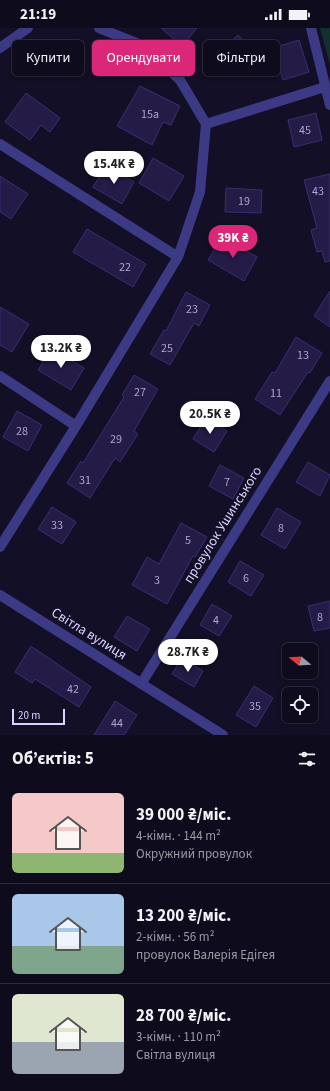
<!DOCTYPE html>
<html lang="uk">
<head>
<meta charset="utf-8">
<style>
	:root { --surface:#0e0b1c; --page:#1c1929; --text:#f1f3f6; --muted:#9b9ba3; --line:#2e2b3b; --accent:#db2777 }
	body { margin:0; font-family:"Source Sans 3",sans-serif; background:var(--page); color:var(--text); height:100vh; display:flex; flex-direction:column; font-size:15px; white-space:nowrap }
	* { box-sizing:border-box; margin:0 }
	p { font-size:13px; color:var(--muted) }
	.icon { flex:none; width:22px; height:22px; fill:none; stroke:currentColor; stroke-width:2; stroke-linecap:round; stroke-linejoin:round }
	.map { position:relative; height:707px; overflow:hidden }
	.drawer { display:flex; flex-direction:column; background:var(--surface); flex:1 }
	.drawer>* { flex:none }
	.guide { position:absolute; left:12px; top:12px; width:306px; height:36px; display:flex; gap:8px }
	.needle { width:26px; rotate:288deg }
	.tools { position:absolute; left:282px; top:615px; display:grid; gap:8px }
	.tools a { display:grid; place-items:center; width:36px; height:36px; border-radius:6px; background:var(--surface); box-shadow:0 2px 6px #0003,0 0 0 1px var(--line); font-size:20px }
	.scale { position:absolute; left:12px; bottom:10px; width:53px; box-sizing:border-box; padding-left:4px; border:2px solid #d9d4ff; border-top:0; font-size:11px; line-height:14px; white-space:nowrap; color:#d9d4ff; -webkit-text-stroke:3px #130f26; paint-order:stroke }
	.price { position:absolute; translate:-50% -34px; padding:0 9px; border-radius:14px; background:#fff; color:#222; font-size:13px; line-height:26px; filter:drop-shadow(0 1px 2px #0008) }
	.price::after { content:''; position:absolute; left:50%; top:24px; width:12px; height:9px; margin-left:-6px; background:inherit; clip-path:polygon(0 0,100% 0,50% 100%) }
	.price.on { background:var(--accent); color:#fff }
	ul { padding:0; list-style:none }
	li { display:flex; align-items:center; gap:12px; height:100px; padding:0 12px }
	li+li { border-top:1px solid var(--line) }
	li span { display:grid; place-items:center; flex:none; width:112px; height:80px; border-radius:6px; color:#555 }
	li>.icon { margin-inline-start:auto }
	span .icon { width:48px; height:48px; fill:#fffc; stroke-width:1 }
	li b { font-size:17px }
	h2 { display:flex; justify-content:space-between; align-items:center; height:48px; padding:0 12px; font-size:17px }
	.chip { padding:0 14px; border-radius:6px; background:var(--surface); box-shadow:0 2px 6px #0003,0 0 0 1px var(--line); font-size:14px; line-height:36px }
	.chip.on { background:var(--accent); color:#fff }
	.status { display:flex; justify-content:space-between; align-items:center; height:28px; padding:0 20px; background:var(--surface); direction:ltr }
	.status svg { height:11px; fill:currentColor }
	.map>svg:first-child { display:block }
	.green { fill:#12302f }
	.building { fill:#241b47; stroke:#3b2d73 }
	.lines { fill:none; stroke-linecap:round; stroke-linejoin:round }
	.street { stroke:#3d3a85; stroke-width:10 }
	.labels { text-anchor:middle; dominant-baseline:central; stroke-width:3.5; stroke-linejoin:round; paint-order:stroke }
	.number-label { font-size:12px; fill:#aca6d1 }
	.street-label { font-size:14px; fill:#d9d4ff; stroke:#130f26 }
</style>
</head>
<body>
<div class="status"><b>21:19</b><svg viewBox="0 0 49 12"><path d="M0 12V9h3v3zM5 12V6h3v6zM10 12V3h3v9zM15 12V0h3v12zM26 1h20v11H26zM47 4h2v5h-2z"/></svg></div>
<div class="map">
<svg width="330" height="707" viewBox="0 0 330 707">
	<rect width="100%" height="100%" fill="#130f26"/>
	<path class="green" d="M320 0H330V37Z"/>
	<path class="building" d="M161 0H197L182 18Z
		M238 7 254 25 242 35 227 17Z
		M299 12 309 44 283 52 273 20Z
		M140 58 180 78 171 97 163 94 152 117 117 98Z
		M26 65 60 90 50 104 41 97 30 112 5 94Z
		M316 85 322 112 294 119 288 92Z
		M153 130 184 148 169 173 139 155Z
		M106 138 134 154 122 176 93 159Z
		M330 146V233L325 234 322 223 317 224 311 202 317 200 304 152Z
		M0 148 28 166 11 191 0 184Z
		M226 160 262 162 261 185 225 184Z
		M87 201 146 236 133 259 73 224Z
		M222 209 257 229 244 253 208 232Z
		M330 263V299L314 288Z
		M186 264 210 277 199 298 194 295 170 337 150 326 164 302 166 303Z
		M0 279 29 296 12 324 0 317Z
		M296 309 322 325 310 345 308 344 280 387 255 371 272 344 275 345Z
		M51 321 84 340 71 362 38 342Z
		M134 347 158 361 134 403 138 406 120 434 115 430 90 470 67 455 81 433 83 435 124 369 122 367Z
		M17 383 42 397 28 423 3 409Z
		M206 390 227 403 214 424 193 411Z
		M308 434 330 447 320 468 296 454Z
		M220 437 244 450 233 471 209 458Z
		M52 479 76 494 62 516 38 501Z
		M277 480 301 494 285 521 261 507Z
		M181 495 207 509 195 529 193 528 167 576 132 557 147 529 159 536Z
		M240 533 264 547 251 568 228 554Z
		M330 573V600L314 603 308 578Z
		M212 576 232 588 219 608 200 597Z
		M127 588 150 601 137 623 114 609Z
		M31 618 91 659 79 679 35 651 32 655 15 644Z
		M182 630 203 643 194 659 172 646Z
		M254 658 273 670 256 699 236 687Z
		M115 673 137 687 124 707H94Z"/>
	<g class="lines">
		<path class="street" d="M311 0 330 77
			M0 20 28 0
			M206 96 325 59
			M0 116 178 229
			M0 348 76 398
			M0 519 76 398 178 229 200 164 206 96 180 52 144 18 99 0
			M0 567 223 707
			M141 656 330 353"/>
	</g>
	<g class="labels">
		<g class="number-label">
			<text x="150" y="86">15а</text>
			<text x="305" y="102">45</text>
			<text x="318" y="163">43</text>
			<text x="244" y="173">19</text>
			<text x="125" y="239">22</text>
			<text x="192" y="281">23</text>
			<text x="167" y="320">25</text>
			<text x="303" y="327">13</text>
			<text x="140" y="364">27</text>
			<text x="276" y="365">11</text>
			<text x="22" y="403">28</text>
			<text x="116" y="411">29</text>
			<text x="85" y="452">31</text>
			<text x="227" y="454">7</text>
			<text x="57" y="497">33</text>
			<text x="281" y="500">8</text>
			<text x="188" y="512">5</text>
			<text x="246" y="550">6</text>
			<text x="157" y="552">3</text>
			<text x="320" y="589">8</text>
			<text x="216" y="592">4</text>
			<text x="73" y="661">42</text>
			<text x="255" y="678">35</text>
			<text x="117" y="695">44</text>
		</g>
		<g class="street-label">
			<text transform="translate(223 497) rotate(-58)">провулок Ушинського</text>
			<text transform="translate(89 606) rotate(32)">Світла вулиця</text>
		</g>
	</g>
</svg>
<div class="tools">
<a><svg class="needle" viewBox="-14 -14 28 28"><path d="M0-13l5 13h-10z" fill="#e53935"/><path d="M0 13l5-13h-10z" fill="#9b9ba3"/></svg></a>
<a><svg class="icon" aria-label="locate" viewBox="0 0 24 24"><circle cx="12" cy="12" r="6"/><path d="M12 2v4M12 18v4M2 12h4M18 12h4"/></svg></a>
</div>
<div class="scale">20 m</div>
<b class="price" style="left:114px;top:157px">15.4K ₴</b>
<b class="price on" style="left:233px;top:231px">39K ₴</b>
<b class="price" style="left:61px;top:341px">13.2K ₴</b>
<b class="price" style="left:210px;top:407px">20.5K ₴</b>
<b class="price" style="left:188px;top:645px">28.7K ₴</b>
<div class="guide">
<a class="chip">Купити</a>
<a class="chip on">Орендувати</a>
<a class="chip">Фільтри</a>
</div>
</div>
<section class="drawer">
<h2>Об’єктів: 5<svg class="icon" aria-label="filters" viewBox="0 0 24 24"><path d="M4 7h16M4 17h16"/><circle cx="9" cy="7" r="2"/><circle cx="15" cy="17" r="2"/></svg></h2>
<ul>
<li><span style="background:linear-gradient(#f6c9c9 75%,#8fb573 0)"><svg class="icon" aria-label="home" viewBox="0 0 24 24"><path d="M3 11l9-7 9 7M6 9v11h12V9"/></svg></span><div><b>39 000 ₴/міс.</b><p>4-кімн. · 144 m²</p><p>Окружний провулок</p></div></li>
<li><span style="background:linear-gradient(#a9c7e8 65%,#7fa58c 0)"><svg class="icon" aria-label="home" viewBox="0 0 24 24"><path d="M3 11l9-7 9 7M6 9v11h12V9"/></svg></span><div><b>13 200 ₴/міс.</b><p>2-кімн. · 56 m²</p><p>провулок Валерія Едігея</p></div></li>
<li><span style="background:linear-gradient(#dfe7d0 60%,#9aa5b1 0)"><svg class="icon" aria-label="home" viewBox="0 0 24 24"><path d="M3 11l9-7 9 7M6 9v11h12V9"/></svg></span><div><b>28 700 ₴/міс.</b><p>3-кімн. · 110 m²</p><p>Світла вулиця</p></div></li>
</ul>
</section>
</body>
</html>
